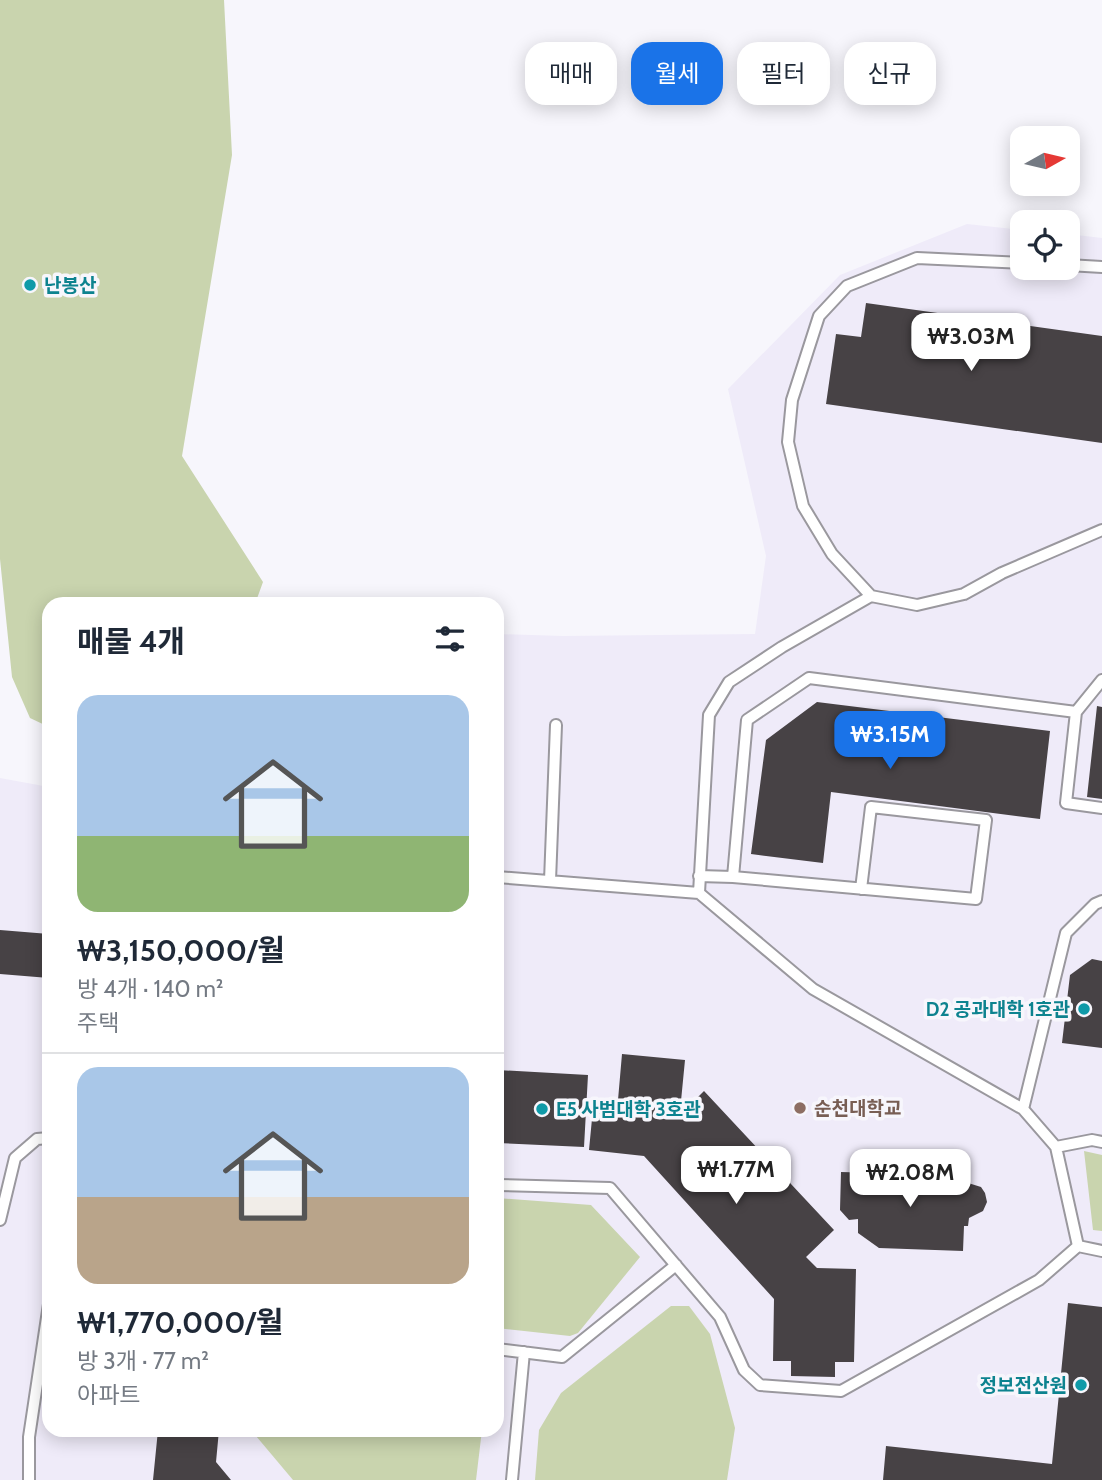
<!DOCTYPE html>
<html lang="ko">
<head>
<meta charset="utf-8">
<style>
	:root { --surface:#fff; --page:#f6f6f7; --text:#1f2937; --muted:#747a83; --line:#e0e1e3; --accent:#1a73e8 }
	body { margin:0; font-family:Cabin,"Noto Sans KR",sans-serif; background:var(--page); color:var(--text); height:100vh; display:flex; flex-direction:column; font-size:26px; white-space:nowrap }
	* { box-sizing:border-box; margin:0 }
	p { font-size:23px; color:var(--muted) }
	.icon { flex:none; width:38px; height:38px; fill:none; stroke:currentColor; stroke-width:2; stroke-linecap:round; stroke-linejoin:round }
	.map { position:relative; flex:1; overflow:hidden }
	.sheet { position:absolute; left:42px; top:597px; width:462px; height:840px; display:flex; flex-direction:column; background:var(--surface); border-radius:21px; box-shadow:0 4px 18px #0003 }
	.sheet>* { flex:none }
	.top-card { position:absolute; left:525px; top:42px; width:471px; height:63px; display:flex; gap:14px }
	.needle { width:46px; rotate:82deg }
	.tools { position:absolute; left:1010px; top:126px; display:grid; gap:14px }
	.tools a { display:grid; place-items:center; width:70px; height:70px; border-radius:14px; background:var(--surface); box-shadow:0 4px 18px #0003; font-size:35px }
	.price { position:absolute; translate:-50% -60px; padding:0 16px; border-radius:14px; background:#fff; color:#222; font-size:23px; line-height:46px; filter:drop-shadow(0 2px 4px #0008) }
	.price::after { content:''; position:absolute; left:50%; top:42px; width:21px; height:16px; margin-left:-10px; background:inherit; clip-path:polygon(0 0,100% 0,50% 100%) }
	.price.active { background:var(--accent); color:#fff }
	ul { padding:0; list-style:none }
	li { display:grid; align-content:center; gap:14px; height:371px; padding:0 35px }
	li+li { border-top:2px solid var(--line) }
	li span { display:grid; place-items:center; height:217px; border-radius:21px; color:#555 }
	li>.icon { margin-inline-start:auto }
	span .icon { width:126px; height:126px; fill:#fffc; stroke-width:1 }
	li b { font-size:30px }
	h2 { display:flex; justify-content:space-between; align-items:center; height:84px; padding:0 35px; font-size:30px }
	.chip { padding:0 24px; border-radius:21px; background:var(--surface); box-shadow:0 4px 18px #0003; font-size:24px; line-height:63px }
	.chip.active { background:var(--accent); color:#fff }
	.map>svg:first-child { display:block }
	.built { fill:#efebf9 }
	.green { fill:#c9d4ae }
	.building { fill:#474245 }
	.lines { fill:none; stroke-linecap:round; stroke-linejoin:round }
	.lane-casing { stroke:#9a989e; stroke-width:14 }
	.lane { stroke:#fff; stroke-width:10 }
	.culture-dot { fill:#0f9aa8; stroke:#f7f6fc; stroke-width:2.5 }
	.education-dot { fill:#8d6e63; stroke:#f7f6fc; stroke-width:2.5 }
	.labels { text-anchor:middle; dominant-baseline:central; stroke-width:7; stroke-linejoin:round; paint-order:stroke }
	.culture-label { font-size:19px; font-weight:bold; fill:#0d838f; stroke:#f7f6fc; text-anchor:start }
	.education-label { font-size:19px; font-weight:bold; fill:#785e54; stroke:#f7f6fc; text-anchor:start }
</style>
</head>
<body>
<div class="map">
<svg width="1102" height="1480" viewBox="0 0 1102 1480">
	<rect width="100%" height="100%" fill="#f7f6fc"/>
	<path class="built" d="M967 224 1022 230V268H1068V234L1102 238V1480H0V778L49 787V1430H497V634L563 636 755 634 766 556 728 389 840 275Z"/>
	<path class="green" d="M0 0H224L232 155 182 456 263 582 255 604H49V727L30 718 12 677 0 559Z
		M1084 1151 1102 1155V1231L1093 1230Z
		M497 1198 591 1205 640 1257 578 1333 570 1336 497 1328Z
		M671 1306H689L710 1334 735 1428 727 1480H535L539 1430 561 1393Z
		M257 1430H482L476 1480H293L256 1436Z"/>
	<path class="building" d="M866 303 1102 336V443L826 404 836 334 861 337Z
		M817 702 1050 731 1040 819 831 792 823 863 751 854 766 740Z
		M1097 706 1102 707V799L1087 797Z
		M0 930 49 934V978L0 974Z
		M1092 959 1102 961V1048L1062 1043 1070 975Z
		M622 1054 685 1060 681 1101 687 1108 704 1091 834 1230 806 1257 817 1268 856 1269 854 1362H835V1377L791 1376V1361H773L774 1299 644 1156 589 1150 594 1098 618 1100Z
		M497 1070 588 1075 584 1147 497 1143Z
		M841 1172 947 1175V1181L965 1182 981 1187 985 1193 987 1202 983 1211 969 1218 968 1226H964L963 1251 879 1248 858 1233V1219L849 1220 840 1210Z
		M1068 1303 1102 1307V1480H883L886 1446 1052 1464Z
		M158 1430H219L216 1462 231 1480H153Z"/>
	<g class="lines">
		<g class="lane-casing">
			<path id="lane" d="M1068 265 1102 267
				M871 596 832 554 803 506 788 442 792 400 819 316 847 286 917 258 1022 263
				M1102 680 1076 712 1066 803 1102 808
				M699 876 733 877 747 720 809 678 1076 712
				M497 877 699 893 813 989 1023 1109 1056 1147 1078 1246 1102 1251
				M733 877 976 899 986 820 871 807 861 889
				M550 881 556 725
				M699 893 709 715 729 682 782 647 871 596 917 605 964 594 1002 573 1102 530
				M1023 1109 1066 933 1095 904 1102 901
				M1056 1147 1092 1140 1102 1142
				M497 1185 610 1188 720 1317 744 1370 760 1385 841 1391 1039 1280 1078 1246
				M0 1220 15 1158 37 1139 49 1138
				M497 1349 562 1357 676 1265
				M29 1480V1437L49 1304
				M512 1480 524 1352"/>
		</g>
		<use href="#lane" class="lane"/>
	</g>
	<g class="culture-dot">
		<circle cx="30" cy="285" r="7"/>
		<circle cx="1084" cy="1009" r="7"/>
		<circle cx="542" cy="1109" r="7"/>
		<circle cx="1081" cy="1385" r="7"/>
	</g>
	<circle class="education-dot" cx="800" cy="1108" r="7"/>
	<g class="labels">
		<g class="culture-label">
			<text x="44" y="285">난봉산</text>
			<text x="1070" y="1009" text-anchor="end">D2 공과대학 1호관</text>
			<text x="556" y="1109">E5 사범대학 3호관</text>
			<text x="1067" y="1385" text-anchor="end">정보전산원</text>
		</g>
		<g class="education-label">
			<text x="814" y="1108">순천대학교</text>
		</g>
	</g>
</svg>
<div class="tools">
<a><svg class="needle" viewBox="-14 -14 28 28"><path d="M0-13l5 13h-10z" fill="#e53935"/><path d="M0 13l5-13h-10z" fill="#747a83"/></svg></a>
<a><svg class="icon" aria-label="locate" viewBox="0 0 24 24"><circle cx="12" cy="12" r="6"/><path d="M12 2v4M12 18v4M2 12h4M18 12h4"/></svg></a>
</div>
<b class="price" style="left:971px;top:373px">₩3.03M</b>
<b class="price active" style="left:890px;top:771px">₩3.15M</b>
<b class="price" style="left:736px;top:1206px">₩1.77M</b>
<b class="price" style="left:910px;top:1209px">₩2.08M</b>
<div class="top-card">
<a class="chip">매매</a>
<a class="chip active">월세</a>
<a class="chip">필터</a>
<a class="chip">신규</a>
</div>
<section class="sheet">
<h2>매물 4개<svg class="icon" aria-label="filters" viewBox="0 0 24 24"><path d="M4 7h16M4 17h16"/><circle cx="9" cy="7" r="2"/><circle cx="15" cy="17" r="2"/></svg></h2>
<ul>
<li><span style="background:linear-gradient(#a9c7e8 65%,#8fb573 0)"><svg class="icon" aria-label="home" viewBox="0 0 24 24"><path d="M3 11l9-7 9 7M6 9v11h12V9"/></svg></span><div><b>₩3,150,000/월</b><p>방 4개 · 140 m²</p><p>주택</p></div></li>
<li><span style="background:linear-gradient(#a9c7e8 60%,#b9a48a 0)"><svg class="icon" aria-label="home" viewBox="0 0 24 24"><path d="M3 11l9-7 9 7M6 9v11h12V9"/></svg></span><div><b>₩1,770,000/월</b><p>방 3개 · 77 m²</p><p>아파트</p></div></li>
</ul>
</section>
</div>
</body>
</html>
